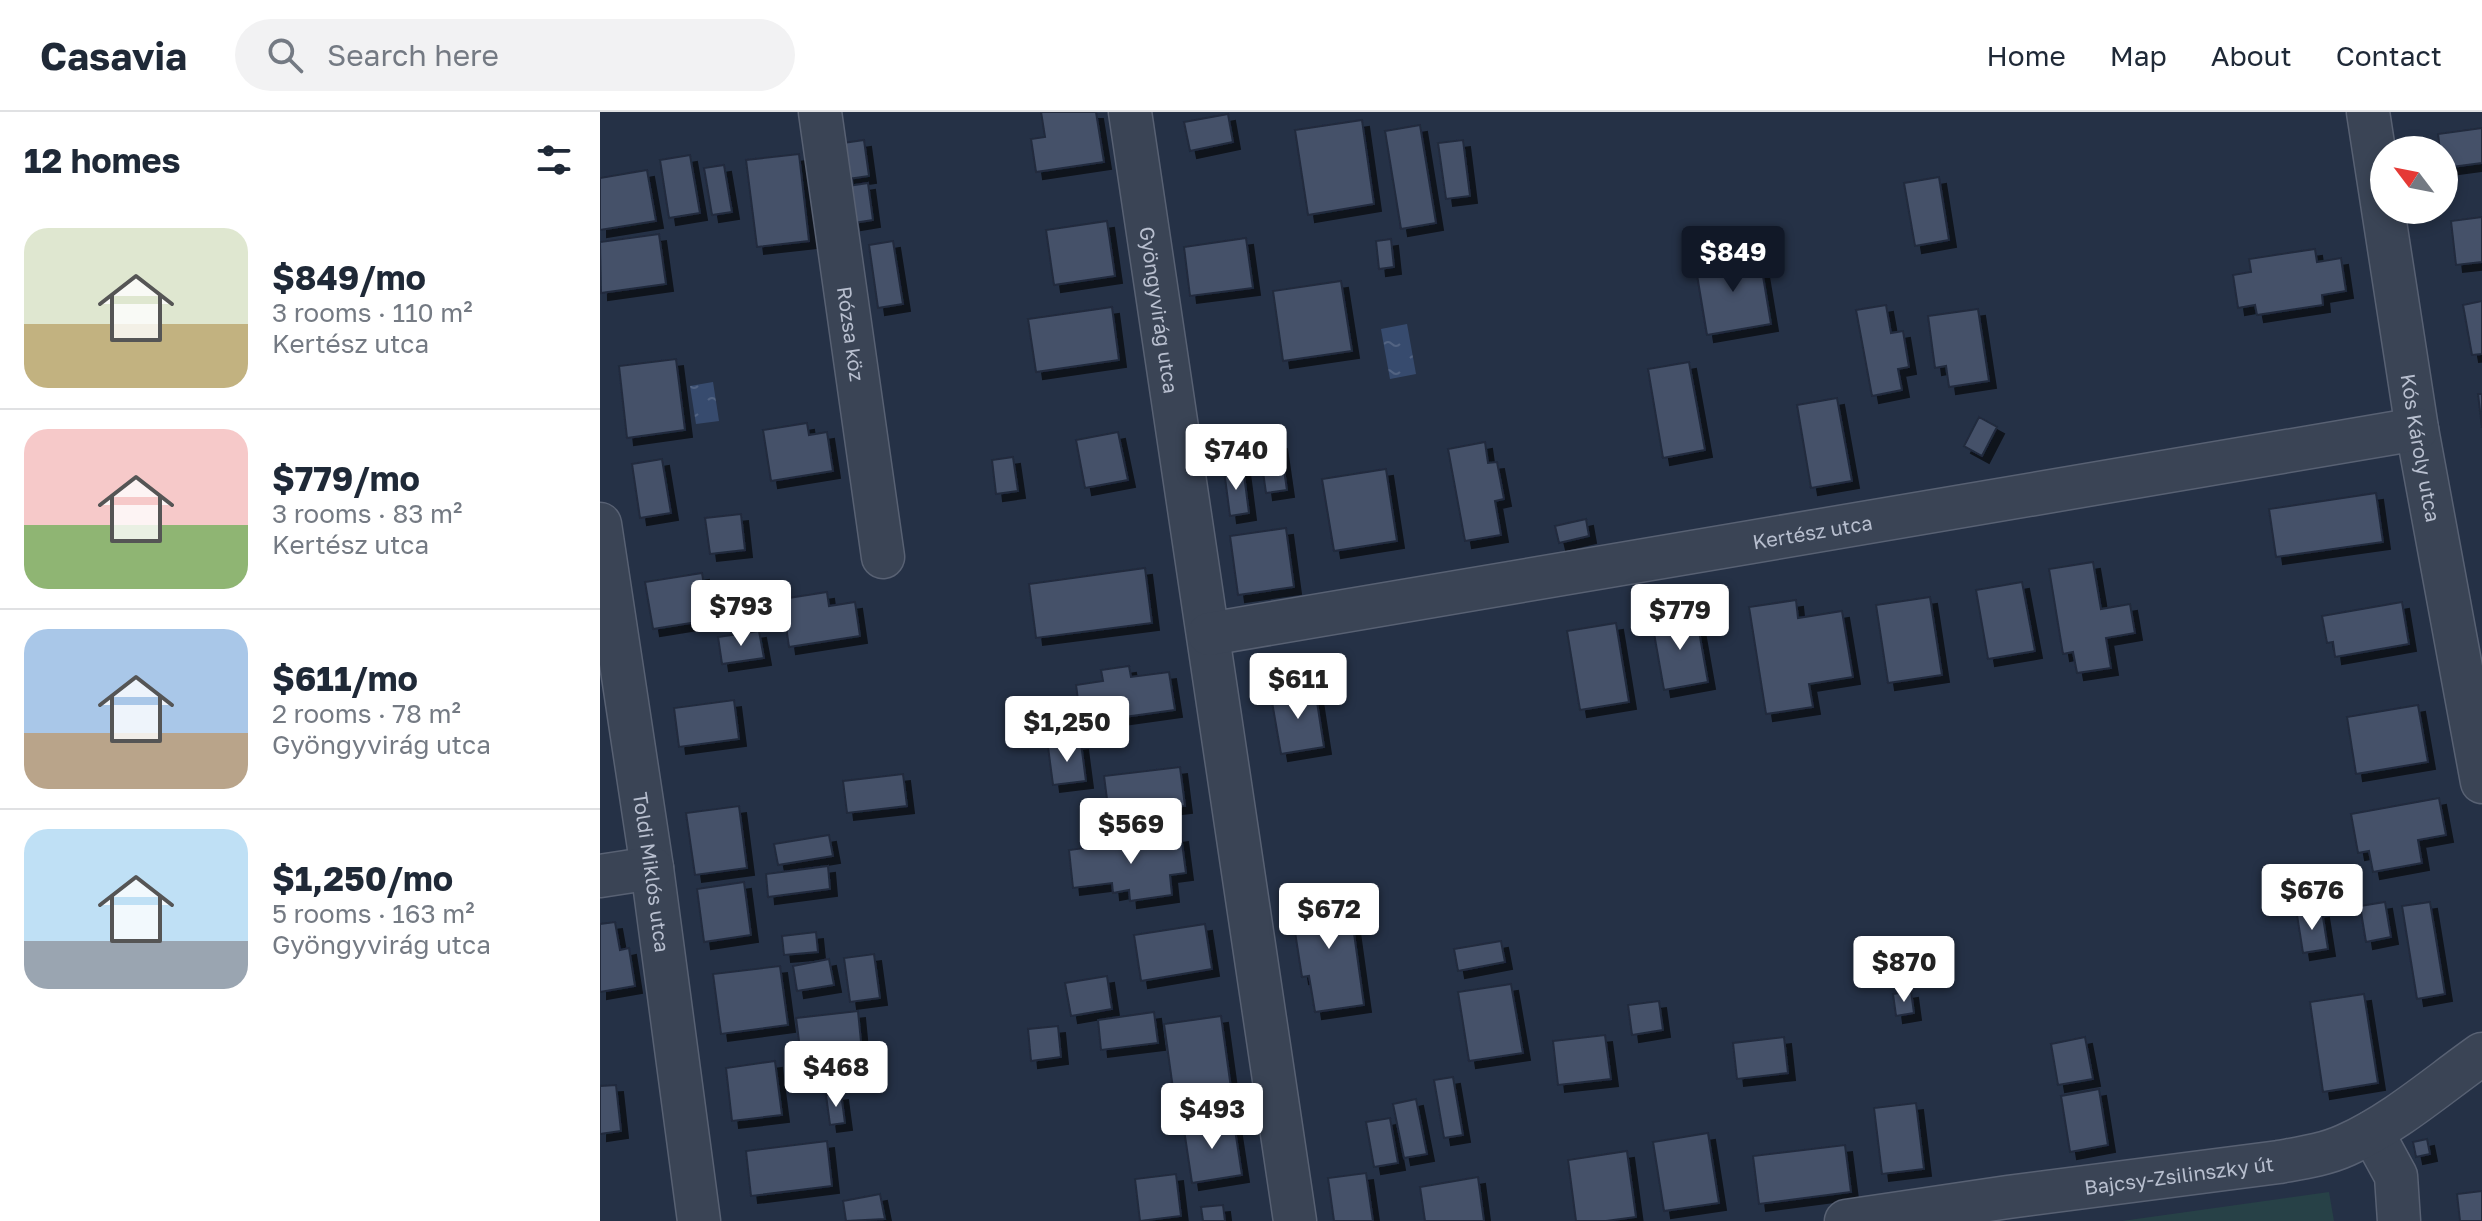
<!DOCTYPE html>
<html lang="en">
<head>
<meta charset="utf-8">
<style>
	:root { --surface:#fff; --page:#f2f2f3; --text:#1f2937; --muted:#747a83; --line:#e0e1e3; --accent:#111827 }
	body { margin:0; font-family:"Golos Text",sans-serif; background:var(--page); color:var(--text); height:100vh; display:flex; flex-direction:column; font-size:30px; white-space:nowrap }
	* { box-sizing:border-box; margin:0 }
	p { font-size:26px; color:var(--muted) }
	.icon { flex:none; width:44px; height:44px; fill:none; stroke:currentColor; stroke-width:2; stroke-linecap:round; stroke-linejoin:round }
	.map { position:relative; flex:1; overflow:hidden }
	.details { display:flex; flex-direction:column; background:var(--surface); width:600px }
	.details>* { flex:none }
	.needle { width:52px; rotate:302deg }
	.buttons { position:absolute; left:1770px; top:24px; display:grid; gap:16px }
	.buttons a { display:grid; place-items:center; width:88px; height:88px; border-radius:50%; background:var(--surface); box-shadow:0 4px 12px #0003; font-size:40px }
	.price { position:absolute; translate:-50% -68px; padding:0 18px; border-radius:8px; background:#fff; color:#222; font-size:26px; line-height:52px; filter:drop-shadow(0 2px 4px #0008) }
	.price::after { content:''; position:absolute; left:50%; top:48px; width:24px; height:18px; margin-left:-12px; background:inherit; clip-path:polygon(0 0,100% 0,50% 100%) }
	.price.on { background:var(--accent); color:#fff }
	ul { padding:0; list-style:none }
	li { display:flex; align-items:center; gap:24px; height:200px; padding:0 24px }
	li+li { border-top:2px solid var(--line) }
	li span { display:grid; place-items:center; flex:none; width:224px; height:160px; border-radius:24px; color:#555 }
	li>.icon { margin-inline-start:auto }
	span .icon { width:96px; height:96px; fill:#fffc; stroke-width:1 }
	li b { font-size:34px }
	h2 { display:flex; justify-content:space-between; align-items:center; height:96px; padding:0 24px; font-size:34px }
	header { display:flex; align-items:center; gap:48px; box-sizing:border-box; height:112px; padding:0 40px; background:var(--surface); border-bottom:2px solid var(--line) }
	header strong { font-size:38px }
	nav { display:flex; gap:44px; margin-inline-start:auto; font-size:28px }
	.search { width:560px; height:72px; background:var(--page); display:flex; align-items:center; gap:20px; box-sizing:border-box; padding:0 28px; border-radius:44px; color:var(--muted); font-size:30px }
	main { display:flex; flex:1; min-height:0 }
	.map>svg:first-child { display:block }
	.pitch { fill:#274147 }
	.water { fill:url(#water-ripples) }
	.building { fill:#445169; stroke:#202a3d; stroke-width:2; filter:url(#shadow) }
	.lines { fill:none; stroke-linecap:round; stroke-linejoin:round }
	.minor-casing { stroke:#586173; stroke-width:45 }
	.minor { stroke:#3a4455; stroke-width:42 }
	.labels { text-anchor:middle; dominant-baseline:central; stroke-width:6; stroke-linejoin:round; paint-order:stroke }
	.street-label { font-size:20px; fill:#b8bfcf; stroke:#1e283b }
</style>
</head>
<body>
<header>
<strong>Casavia</strong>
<div class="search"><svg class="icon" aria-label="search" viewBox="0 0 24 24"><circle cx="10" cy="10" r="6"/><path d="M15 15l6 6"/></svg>Search here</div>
<nav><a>Home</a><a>Map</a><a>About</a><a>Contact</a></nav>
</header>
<main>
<section class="details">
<h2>12 homes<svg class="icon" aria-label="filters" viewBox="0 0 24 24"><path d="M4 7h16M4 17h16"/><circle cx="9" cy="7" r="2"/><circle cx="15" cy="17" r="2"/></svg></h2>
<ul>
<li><span style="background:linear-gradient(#dfe7d0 60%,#c2b280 0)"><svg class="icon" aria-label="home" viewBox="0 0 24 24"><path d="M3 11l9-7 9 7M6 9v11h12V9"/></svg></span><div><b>$849/mo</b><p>3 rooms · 110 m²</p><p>Kertész utca</p></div></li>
<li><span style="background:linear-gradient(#f6c9c9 60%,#8fb573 0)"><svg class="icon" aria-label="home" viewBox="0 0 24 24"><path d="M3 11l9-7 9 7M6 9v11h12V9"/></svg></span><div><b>$779/mo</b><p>3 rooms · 83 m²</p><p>Kertész utca</p></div></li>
<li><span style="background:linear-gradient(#a9c7e8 65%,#b9a48a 0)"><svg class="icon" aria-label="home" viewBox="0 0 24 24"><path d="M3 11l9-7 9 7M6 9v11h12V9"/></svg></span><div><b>$611/mo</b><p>2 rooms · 78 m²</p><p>Gyöngyvirág utca</p></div></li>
<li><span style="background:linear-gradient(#bfe0f5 70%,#9aa5b1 0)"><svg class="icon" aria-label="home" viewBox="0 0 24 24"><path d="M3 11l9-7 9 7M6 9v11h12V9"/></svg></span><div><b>$1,250/mo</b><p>5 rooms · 163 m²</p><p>Gyöngyvirág utca</p></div></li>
</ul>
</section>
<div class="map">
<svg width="1882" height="1109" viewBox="0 0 1882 1109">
	<defs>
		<pattern id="water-ripples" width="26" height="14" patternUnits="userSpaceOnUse" patternTransform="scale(2)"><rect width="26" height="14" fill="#374b6e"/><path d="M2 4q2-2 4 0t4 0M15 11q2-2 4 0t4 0" fill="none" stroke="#526382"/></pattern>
		<filter id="shadow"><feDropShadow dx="7" dy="7" stdDeviation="0" flood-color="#0009"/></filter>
	</defs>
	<rect width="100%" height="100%" fill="#253146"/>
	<path class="pitch" d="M1729 1080 1734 1109H1522Z"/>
	<path class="water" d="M807 212 816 262 790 267 781 217Z
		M113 270 119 309 96 312 90 274Z"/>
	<path class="building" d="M441 0H496L504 50 436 60 431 27 445 25Z
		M628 2 633 30 590 39 584 10Z
		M762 8 774 92 708 103 695 18Z
		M820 13 836 111 801 117 785 19Z
		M1882 16V51L1844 56V38H1840L1838 22Z
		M264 28 269 64 248 67 243 31Z
		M863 28 870 84 846 87 838 31Z
		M199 42 209 129 157 135 146 48Z
		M90 43 100 101 69 106 60 48Z
		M124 53 132 100 112 103 104 56Z
		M47 58 56 109 0 118V66Z
		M1339 65 1349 128 1315 134 1304 71Z
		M268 71 273 108 254 111 248 74Z
		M1882 105V150L1856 153 1851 109Z
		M507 109 515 164 454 173 446 118Z
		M59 122 66 172 1 181 0 130Z
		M646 126 653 176 590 184 584 135Z
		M791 127 794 155 779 157 776 129Z
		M293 129 303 192 278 196 269 133Z
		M1715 137 1717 150 1741 146 1746 179 1722 183 1723 193 1657 203 1655 193 1638 196 1633 163 1651 160 1649 147Z
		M1159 140 1171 212 1107 223 1095 151Z
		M741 169 752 239 683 249 673 179Z
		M1882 189V242L1872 243 1863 193Z
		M1286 193 1291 221 1303 219 1309 255 1298 257 1302 278 1272 284 1256 198Z
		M512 195 519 248 436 260 428 207Z
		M1378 197 1389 269 1349 275 1346 254 1335 256 1328 204Z
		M76 247 85 318 27 326 19 254Z
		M1089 250 1105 338 1063 346 1048 257Z
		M1878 282H1882V316Z
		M1237 286 1252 369 1211 376 1197 293Z
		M1379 305 1397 315 1382 344 1364 334Z
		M207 311 209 323 227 320 233 359 171 369 163 318Z
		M518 320 528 368 485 376 476 328Z
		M680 330 687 378 666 381 659 332Z
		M885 330 888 351 897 350 904 387 895 389 901 423 865 429 848 337Z
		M413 345 418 379 396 382 392 348Z
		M62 347 71 401 40 406 32 352Z
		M643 355 649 401 630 404 624 358Z
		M786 357 797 429 734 439 722 367Z
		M1776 381 1783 430 1676 445 1669 397Z
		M141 402 145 438 110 442 105 406Z
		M986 407 989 424 959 431 955 414Z
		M686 416 694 475 638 483 630 424Z
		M1493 450 1501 497 1530 492 1535 521 1506 526 1511 556 1477 561 1473 540 1463 542 1449 457Z
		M545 456 552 511 436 526 429 472Z
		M102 461 110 508 53 517 45 470Z
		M1422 470 1435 539 1388 547 1376 478Z
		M227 480 229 494 255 490 260 524 189 535 182 487Z
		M1330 485 1342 563 1288 571 1276 493Z
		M1196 488 1198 506 1242 499 1253 565 1209 572 1213 595 1166 602 1149 495Z
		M1802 490 1809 532 1735 545 1733 530 1727 531 1722 504Z
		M1096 502 1108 570 1064 578 1052 510Z
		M1016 511 1029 590 980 598 967 519Z
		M159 519 164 546 122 552 118 525Z
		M719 546 723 567 687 573 684 552Z
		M529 554 531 565 569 560 575 598 481 611 476 573 503 569 501 558Z
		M715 577 724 635 681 642 671 584Z
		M134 588 139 627 79 635 74 596Z
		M1818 593 1828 650 1756 662 1747 605Z
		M481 631 486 669 453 673 448 635Z
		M580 655 585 694 509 703 504 664Z
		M303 662 307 694 247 701 243 669Z
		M1839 686 1846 723 1818 728 1822 751 1773 760 1769 739 1758 741 1751 702Z
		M139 694 147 756 95 763 86 701Z
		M229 723 233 744 178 753 174 732Z
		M581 723 586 761 570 763 572 783 530 789 529 778 513 781 512 771 473 776 469 738Z
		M228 754 230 777 168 785 166 762Z
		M144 770 151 823 104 830 97 777Z
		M748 778 764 893 715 900 709 864 702 865 695 820 703 818 698 785Z
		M1785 790 1791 825 1766 830 1760 794Z
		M1830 790 1845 882 1817 887 1802 794Z
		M1722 799 1728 837 1703 841 1697 803Z
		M15 810 20 838 29 836 35 874 0 880V812Z
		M605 812 612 857 541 869 534 823Z
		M216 820 218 840 184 843 182 824Z
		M901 829 905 850 858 859 854 837Z
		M274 842 280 886 250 890 244 846Z
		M229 847 234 873 197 879 193 854Z
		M180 854 188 913 121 922 113 862Z
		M507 864 512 897 471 904 465 871Z
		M911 872 923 941 869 949 858 880Z
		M1311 879 1314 901 1296 904 1293 882Z
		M1764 882 1778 971 1723 980 1710 890Z
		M1059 889 1063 918 1032 923 1028 893Z
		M258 899 261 930 200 937 196 906Z
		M554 900 558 931 501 938 498 908Z
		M621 904 631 976 574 984 564 912Z
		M458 914 461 945 431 949 428 917Z
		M1005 923 1011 967 958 973 953 929Z
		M1184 925 1188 961 1137 967 1133 931Z
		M1485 925 1493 967 1458 973 1451 932Z
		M175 949 182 1003 132 1009 126 956Z
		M853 965 863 1023 844 1026 834 968Z
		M16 973 21 1019 0 1022V974Z
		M1499 977 1508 1033 1470 1040 1461 984Z
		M241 981 245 1011 230 1013 226 983Z
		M816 987 827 1042 804 1046 793 992Z
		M1316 991 1324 1057 1282 1062 1274 996Z
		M790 1006 798 1051 774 1055 766 1010Z
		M603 1007 605 1016 634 1011 642 1063 592 1071 583 1011Z
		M1108 1021 1119 1091 1064 1099 1053 1030Z
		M1827 1027 1830 1042 1816 1045 1813 1030Z
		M227 1029 232 1074 151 1084 146 1039Z
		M1245 1033 1251 1080 1159 1092 1153 1044Z
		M1027 1039 1036 1105 1006 1109H976L968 1048Z
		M766 1061 773 1109H734L728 1066Z
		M576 1062 581 1104 540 1109 535 1067Z
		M878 1065 884 1109H825L820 1075Z
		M1882 1079V1109H1860L1857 1082Z
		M280 1082 285 1107 246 1109 243 1089Z
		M623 1093 625 1109H603L601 1095Z"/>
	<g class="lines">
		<g class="minor-casing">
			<g id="minor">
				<path id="s1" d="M220 0 283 445"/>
				<path id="s2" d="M530 0 695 1109"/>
				<path id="s3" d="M1768 0 1817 317 1882 670"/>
				<path id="s4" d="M0 412 52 756 99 1109"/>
				<path id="s5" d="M609 522 1817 317"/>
				<path d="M0 764 52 756"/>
				<path d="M1772 1020 1796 1064 1799 1109"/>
				<path id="s6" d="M1246 1109 1408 1085 1679 1050C1701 1046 1724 1043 1746 1033 1795 1011 1838 973 1882 942"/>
			</g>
		</g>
		<use href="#minor" class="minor"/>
	</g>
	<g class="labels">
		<g class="street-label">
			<text stroke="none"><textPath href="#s2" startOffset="200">Gyöngyvirág utca</textPath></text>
			<text stroke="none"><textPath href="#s1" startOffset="224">Rózsa köz</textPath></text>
			<text stroke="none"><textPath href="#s3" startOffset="340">Kós Károly utca</textPath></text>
			<text stroke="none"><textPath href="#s5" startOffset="612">Kertész utca</textPath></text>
			<text stroke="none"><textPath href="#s4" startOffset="352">Toldi Miklós utca</textPath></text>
			<text stroke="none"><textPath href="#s6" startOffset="336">Bajcsy-Zsilinszky út</textPath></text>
		</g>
	</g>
</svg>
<div class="buttons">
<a><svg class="needle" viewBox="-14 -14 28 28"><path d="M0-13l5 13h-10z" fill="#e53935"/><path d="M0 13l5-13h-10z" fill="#747a83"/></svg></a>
</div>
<b class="price on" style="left:1133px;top:182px">$849</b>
<b class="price" style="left:636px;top:380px">$740</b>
<b class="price" style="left:141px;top:536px">$793</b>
<b class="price" style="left:1080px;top:540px">$779</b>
<b class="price" style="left:698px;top:609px">$611</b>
<b class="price" style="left:467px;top:652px">$1,250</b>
<b class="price" style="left:531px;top:754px">$569</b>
<b class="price" style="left:1712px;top:820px">$676</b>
<b class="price" style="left:729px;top:839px">$672</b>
<b class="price" style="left:1304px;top:892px">$870</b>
<b class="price" style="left:236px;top:997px">$468</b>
<b class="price" style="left:612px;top:1039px">$493</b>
</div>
</main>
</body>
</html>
